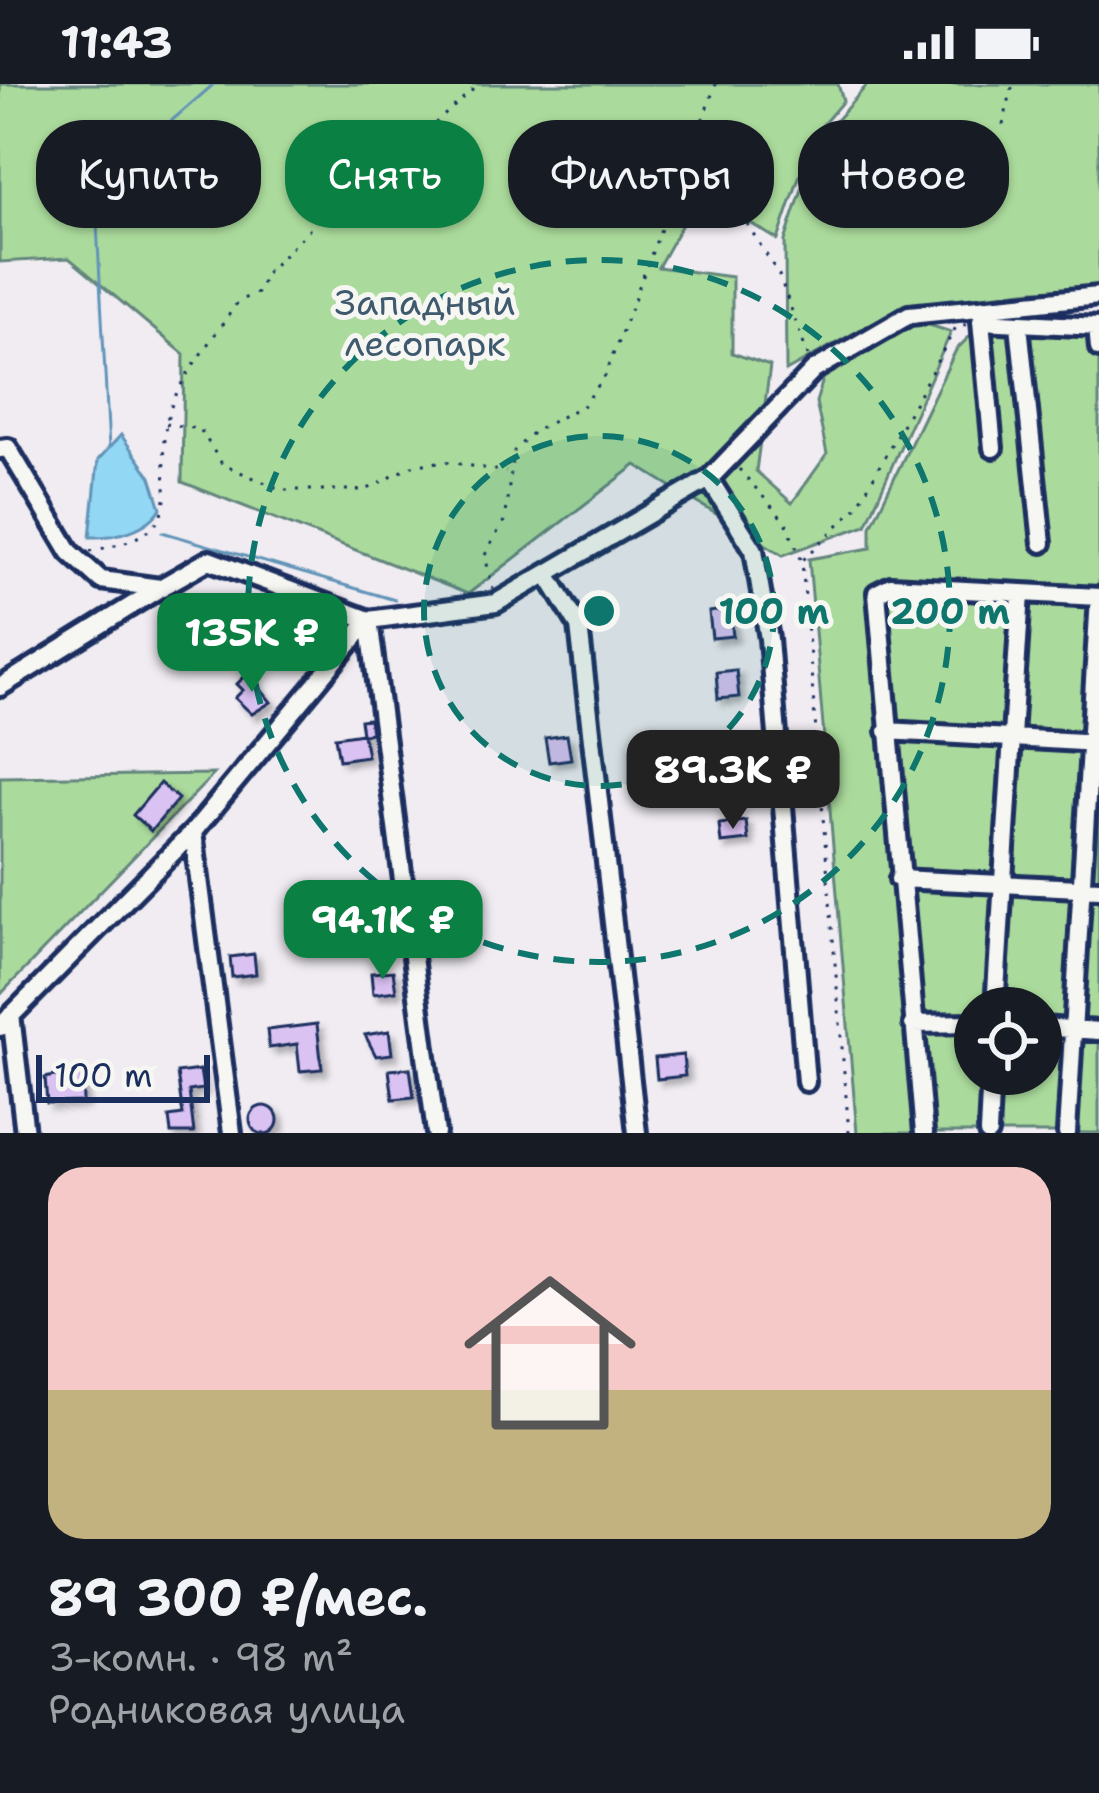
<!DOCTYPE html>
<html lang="ru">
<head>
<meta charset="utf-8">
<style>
	:root { --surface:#171b24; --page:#20242c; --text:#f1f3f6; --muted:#9ea1a6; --line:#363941; --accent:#0b8043 }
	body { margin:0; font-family:"Shantell Sans",sans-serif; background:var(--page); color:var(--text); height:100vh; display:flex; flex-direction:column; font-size:45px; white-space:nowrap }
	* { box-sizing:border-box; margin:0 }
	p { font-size:39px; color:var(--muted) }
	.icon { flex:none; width:66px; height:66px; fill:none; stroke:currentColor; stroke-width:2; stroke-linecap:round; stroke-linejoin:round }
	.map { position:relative; height:1049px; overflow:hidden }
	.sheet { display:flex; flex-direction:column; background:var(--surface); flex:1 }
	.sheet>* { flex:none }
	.top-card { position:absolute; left:36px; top:36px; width:1029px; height:108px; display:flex; gap:24px }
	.buttons { position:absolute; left:954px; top:903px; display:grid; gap:24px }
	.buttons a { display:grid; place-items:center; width:108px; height:108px; border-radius:50%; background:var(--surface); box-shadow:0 3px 9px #0004; font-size:60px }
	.scale { position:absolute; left:36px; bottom:30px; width:174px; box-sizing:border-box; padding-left:12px; border:6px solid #1b2f5e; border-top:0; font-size:33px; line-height:42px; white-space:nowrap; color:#1b2f5e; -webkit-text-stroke:9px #f6f6f2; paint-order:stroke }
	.price { position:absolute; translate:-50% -102px; padding:0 27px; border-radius:24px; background:var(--accent); color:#fff; font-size:39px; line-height:78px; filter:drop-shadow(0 3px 6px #0008) }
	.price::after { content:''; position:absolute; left:50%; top:72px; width:36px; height:27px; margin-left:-18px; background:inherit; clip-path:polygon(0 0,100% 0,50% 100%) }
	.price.on { background:#222; color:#fff }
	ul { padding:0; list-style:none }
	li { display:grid; align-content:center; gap:24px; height:636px; padding:0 48px }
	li+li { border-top:3px solid var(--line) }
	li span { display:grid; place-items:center; height:372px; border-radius:36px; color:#555 }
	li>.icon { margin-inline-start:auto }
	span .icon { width:216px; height:216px; fill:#fffc; stroke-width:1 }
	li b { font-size:51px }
	.chip { padding:0 42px; border-radius:48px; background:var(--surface); box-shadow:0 3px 9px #0004; font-size:42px; line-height:108px }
	.chip.on { background:var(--accent); color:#fff }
	.status { display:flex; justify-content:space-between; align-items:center; height:84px; padding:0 60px; background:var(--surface); direction:ltr }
	.status svg { height:33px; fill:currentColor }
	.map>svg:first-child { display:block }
	.green { fill:#abdb9c; stroke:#63857d; stroke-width:3; fill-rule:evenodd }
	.water { fill:#92d7f4; stroke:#6294b8; stroke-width:3 }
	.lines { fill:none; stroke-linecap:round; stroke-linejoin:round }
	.stream { stroke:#6294b8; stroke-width:3 }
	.building { fill:#dac2f2; stroke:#1b2f5e; stroke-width:3; filter:url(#shadow) }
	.minor-casing { stroke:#1b2f5e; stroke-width:26 }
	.path { stroke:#1b2f5e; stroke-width:3; stroke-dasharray:3 9; stroke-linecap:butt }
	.minor { stroke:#f6f6f2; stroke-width:16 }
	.ring { fill:none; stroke:#0f766e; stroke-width:6; stroke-dasharray:21 15 }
	.labels { text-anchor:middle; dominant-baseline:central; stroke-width:10; stroke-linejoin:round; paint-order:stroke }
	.park-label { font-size:36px; fill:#3f5a6e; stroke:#f6f6f2 }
	.centre { fill:#0f766e; stroke:#f6f6f2; stroke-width:6 }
	.ring-label { font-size:36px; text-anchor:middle; font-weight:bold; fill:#0f766e; stroke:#f6f6f2; stroke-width:10; stroke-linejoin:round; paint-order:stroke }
</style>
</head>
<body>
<div class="status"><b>11:43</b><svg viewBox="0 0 49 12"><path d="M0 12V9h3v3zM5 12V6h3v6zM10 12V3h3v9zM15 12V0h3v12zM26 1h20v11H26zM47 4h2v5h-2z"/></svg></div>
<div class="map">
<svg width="1099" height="1049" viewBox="0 0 1099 1049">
	<defs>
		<filter id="shadow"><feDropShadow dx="5.5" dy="5.5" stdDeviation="3" flood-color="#0004"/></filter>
	</defs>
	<rect width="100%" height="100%" fill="#f0ecf2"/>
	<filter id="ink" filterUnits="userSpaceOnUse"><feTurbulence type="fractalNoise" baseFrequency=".00833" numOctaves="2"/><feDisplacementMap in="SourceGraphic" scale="24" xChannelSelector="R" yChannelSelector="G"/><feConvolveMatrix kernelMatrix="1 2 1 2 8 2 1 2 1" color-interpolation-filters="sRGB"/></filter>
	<g filter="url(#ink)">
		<path class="green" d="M0 0H838L843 17 813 52 778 156 700 108 658 183 732 193V269L770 282 756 387 792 419 827 370 816 318 826 286 910 235 951 248 866 441 783 471 636 381 468 510 182 398 184 270 69 174 0 178Z
			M868 0H1099V205L1034 206 904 221 786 287 785 157 818 57Z
			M987 235 1099 245V1049H857L809 475 871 464V442L956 266ZM975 924H1041V990H975Z
			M214 690 0 911V693Z"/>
		<path class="water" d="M121 351 151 393 161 424C148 446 115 454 90 453L98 376Z"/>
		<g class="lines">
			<path class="stream" d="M109 364 95 103 214 0
				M162 448 395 516"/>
		</g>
		<path class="building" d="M730 525 733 552 712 554 709 528Z
			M736 586 739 613 718 615 716 588Z
			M248 589 271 618 252 630 235 614 243 606 237 600Z
			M369 635 371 649 363 650 367 672 339 676 335 653 362 649 360 636Z
			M567 651 571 675 549 678 545 654Z
			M742 667 744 686 717 689 715 670Z
			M160 699 178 715 151 747 133 731Z
			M746 737 748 756 721 759 719 740Z
			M451 797 453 812 444 813 448 833 431 836 427 811 418 812 417 803Z
			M370 801V825L350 826 349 802Z
			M254 870 256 890 232 893 230 873Z
			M393 887 396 907 373 910 371 889Z
			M317 940 322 985 300 987 297 960 269 964 267 946Z
			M389 947 392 970 376 972 365 951Z
			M683 971 685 992 657 995 655 974Z
			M410 984 414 1013 393 1015 389 986Z
			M82 986 83 1018 47 1019 45 994Z
			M200 986 203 1005 189 1007 194 1049H171L169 1033 183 1031 177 989Z
			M250 1036a14 14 0 1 1 28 0a14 14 0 1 1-28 0Z"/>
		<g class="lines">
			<g class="minor-casing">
				<path id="minor" d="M1019 241 1042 459
					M1097 243 1099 264
					M993 364 981 237 1099 243
					M0 365 8 364 70 468 101 496 160 504 209 476 369 536 496 519 709 395 814 286 909 231 1099 212
					M709 395 754 466 769 555 806 998
					M547 490 579 542 637 1049
					M369 536 436 1049
					M0 603 160 504
					M887 647 1098 659
					M193 748 232 1049
					M899 795 1099 805
					M995 924 1021 509
					M11 931 25 1049
					M913 940 975 939
					M0 943 193 748 369 536
					M1041 943 1099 947
					M924 1049 877 509 891 502 1099 513
					M988 1049 991 990
					M1067 1049 1099 513"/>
			</g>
			<path class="path" d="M1003 41 1013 0
				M696 58 779 191 808 272
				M166 340 200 345 222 380 282 406H366L412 382 444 377 506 388
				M739 385 787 440 801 475
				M90 467C206 445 147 403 169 329 180 291 217 251 238 217L257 209 267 188 321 133 333 131 479 0
				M493 506 485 471 504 437 514 367 534 347 584 321 605 292 716 0
				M849 1049 802 477 857 423 956 243 968 240"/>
			<use href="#minor" class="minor"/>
		</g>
	</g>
	<circle cx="599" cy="527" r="175" fill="#0f766e" fill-opacity=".12"/>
	<g class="ring">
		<circle cx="599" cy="527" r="175"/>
		<circle cx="599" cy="527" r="351"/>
	</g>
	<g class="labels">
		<g class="park-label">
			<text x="425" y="218">Западный<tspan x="425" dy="41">лесопарк</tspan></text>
		</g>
	</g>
	<circle cx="599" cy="527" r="18" class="centre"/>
	<g class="ring-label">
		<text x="774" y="540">100 m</text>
		<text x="950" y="540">200 m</text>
	</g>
</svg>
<div class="buttons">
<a><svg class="icon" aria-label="locate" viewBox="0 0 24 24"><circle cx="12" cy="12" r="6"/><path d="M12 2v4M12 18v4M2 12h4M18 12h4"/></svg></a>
</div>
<div class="scale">100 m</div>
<b class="price" style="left:252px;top:611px">135K ₽</b>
<b class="price on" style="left:733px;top:748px">89.3K ₽</b>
<b class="price" style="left:383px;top:898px">94.1K ₽</b>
<div class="top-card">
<a class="chip">Купить</a>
<a class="chip on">Снять</a>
<a class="chip">Фильтры</a>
<a class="chip">Новое</a>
</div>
</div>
<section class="sheet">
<ul>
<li><span style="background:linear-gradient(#f6c9c9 60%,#c2b280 0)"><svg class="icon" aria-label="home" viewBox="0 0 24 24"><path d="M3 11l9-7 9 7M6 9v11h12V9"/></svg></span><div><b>89 300 ₽/мес.</b><p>3-комн. · 98 m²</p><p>Родниковая улица</p></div></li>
</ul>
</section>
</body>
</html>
